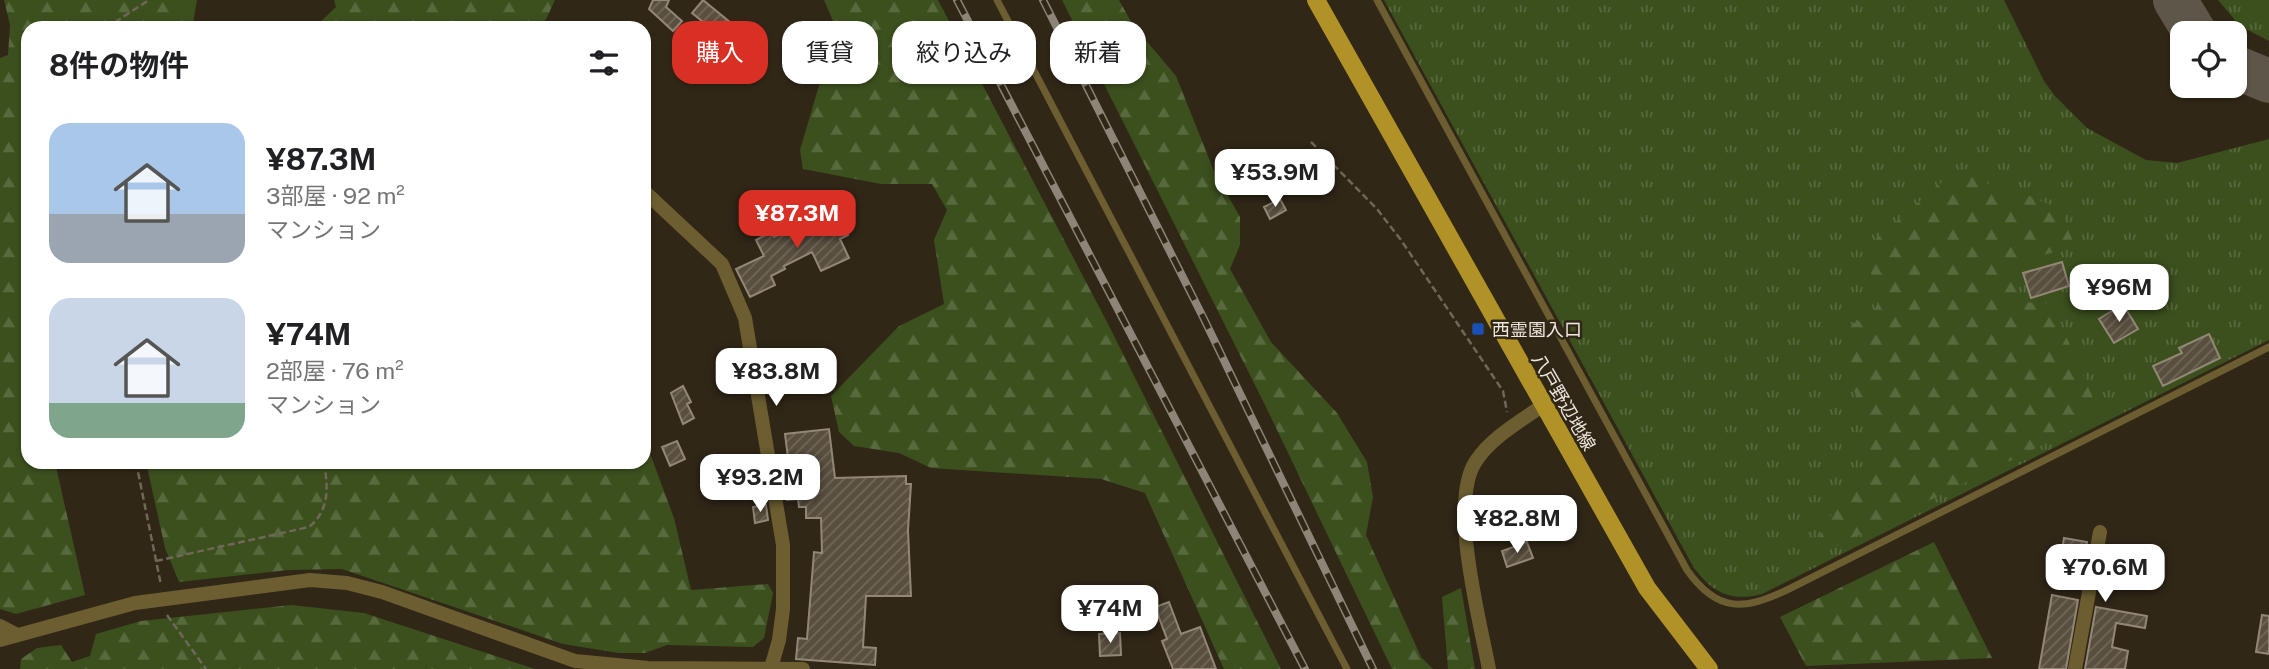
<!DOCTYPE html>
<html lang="ja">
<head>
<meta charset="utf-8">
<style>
	:root { --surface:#fff; --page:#f6f6f6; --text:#202124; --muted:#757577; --accent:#d93025 }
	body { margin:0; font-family:"Public Sans","Noto Sans JP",sans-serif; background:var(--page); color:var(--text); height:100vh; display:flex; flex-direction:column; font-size:26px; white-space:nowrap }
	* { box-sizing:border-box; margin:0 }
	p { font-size:23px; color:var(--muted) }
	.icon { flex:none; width:38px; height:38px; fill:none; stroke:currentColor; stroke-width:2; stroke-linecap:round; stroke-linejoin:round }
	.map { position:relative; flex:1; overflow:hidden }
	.drawer { position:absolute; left:21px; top:21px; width:630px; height:448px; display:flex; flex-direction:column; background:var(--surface); border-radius:21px; box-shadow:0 2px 5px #0004 }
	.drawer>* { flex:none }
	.guide { position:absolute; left:672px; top:21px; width:665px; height:63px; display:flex; gap:14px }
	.buttons { position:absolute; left:2170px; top:21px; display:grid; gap:14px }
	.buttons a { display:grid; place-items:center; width:77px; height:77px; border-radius:14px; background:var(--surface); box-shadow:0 2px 5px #0004; font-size:35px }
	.price { position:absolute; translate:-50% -60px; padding:0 16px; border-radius:14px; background:#fff; color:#222; font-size:23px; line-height:46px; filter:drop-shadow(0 2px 4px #0008) }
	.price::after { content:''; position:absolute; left:50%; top:42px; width:21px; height:16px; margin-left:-10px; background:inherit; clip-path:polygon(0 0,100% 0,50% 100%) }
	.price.selected { background:var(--accent); color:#fff }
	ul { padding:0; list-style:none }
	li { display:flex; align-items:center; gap:21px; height:175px; padding:0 28px }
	li span { display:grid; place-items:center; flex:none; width:196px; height:140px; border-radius:21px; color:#555 }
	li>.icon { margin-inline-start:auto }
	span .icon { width:84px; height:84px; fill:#fffc; stroke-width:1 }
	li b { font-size:30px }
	h2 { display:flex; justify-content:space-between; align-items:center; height:84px; padding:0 28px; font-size:30px }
	.tag { padding:0 24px; border-radius:21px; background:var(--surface); box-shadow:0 2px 5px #0004; font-size:24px; line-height:63px }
	.tag.selected { background:var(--accent); color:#fff }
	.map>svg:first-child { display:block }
	.grass { fill:url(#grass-tufts) }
	.forest { fill:url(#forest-firs) }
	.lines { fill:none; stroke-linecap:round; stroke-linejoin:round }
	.taxiway { stroke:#5e5648; stroke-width:44 }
	.building { fill:url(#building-hatch); stroke:#938876; stroke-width:2 }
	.path { stroke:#6f6759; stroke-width:2.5; stroke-dasharray:7 3.5; stroke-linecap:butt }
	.lane { stroke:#6c5e31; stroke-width:7 }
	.street { stroke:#6c5e31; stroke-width:14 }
	.primary { stroke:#b09227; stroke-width:18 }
	.rail-casing { stroke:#8c8578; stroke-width:8 }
	.rail { stroke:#302717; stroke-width:5; stroke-dasharray:16; stroke-linecap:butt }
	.transit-dot { fill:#1a4fb4; stroke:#302717; stroke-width:2.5 }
	.labels { text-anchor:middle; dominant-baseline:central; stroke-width:5; stroke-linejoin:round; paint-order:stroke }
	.poi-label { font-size:18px; fill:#ede7de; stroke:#302717; text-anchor:start }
	.street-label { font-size:18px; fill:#ede7de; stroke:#302717 }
</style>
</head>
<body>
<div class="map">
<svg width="2269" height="669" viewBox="0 0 2269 669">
	<defs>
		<pattern id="grass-tufts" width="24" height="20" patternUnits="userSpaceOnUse" patternTransform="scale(1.75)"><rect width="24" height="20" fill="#3c501e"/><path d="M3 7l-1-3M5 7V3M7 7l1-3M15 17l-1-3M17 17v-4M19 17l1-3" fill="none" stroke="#58693e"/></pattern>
		<pattern id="forest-firs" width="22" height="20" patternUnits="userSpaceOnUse" patternTransform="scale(1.75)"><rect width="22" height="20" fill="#3c501e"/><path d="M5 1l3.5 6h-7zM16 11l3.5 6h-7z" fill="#58693e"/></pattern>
		<pattern id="building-hatch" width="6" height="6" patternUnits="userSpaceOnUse" patternTransform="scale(1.75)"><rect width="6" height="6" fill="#594f3f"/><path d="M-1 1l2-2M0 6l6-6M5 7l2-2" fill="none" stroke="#71685a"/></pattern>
	</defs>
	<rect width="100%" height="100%" fill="#302717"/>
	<path class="grass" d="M1384 0H2004L2044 81 2055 96 2087 128 2146 160 2177 163 2269 139V340L1762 594C1731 602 1713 593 1694 568Z
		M2218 0H2269V41L2240 26Z"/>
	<path class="forest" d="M4 0H197L192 28H28V462H55L85 595 16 614 0 609V58L8 55 10 25Z
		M334 0H555L542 28H314L336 7Z
		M824 0H938L1107 322 1281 669H1224L1145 493 1101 479 931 468 899 453 854 446 839 432 831 396 899 326 944 304 934 240 947 210 932 184H881L803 169 800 150 836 28Z
		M1062 0H1119L1133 25 1176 76 1214 171 1240 217V245L1230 269 1271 342 1337 413 1367 462 1373 497 1366 535 1421 657 1433 669H1392L1266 407Z
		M1975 166 1996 196H2030L2059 209 2075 246 2016 263 2015 287 2024 302 2052 304 2101 416 1814 557 1823 526 1865 470V425L1844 358 1849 326 1872 313 1888 289 1871 274 1875 240 1951 174Z
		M648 448 674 518 691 590 768 584 773 593 764 638 753 647 667 645 645 653H619L563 644 342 569 289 570 179 582 165 548 146 462H644V449Z
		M1934 542 1992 658 1806 666 1780 617Z
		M1461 588 1475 669H1448L1442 597Z
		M291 605 364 613 535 669H20L21 659 37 648 61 645 72 662 90 656 96 634 141 621Z"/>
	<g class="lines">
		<path class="taxiway" d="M2175 0 2195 33
			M2235 67 2269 81"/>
	</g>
	<path class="building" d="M653 0H669L666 7 682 21 673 31 649 9Z
		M703 0 737 28 727 41 692 13Z
		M1280 199 1286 210 1270 219 1264 207Z
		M839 206 847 223 843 225 848 235 840 239 849 258 821 271 812 252 784 266 785 269 771 276 775 285 750 297 736 269 764 256 756 240 771 232 774 237Z
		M2062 262 2069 286 2031 298 2023 273Z
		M2123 304 2138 329 2114 343 2099 319Z
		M2209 334 2220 358 2163 386 2153 366 2182 353 2179 348Z
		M683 386 691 402 687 404 694 418 683 424 671 393Z
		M829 429 835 478 906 476V484H911L908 530 911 596H866L863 647 876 648 875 665 796 659 798 638 807 639 814 552 822 553 821 518H806V507H799L798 499 787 500V484L801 482 798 456 788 458 785 434Z
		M677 441 685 459 670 466 662 447Z
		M766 505 768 520 755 523 753 507Z
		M2064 538 2087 542 2083 559 2061 555Z
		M1527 542 1533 558 1507 567 1502 551Z
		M2052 595 2078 600 2066 669H2039Z
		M1169 602 1181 634 1200 627 1216 669H1173L1162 641 1167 639 1155 607Z
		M2096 607 2147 616 2145 628 2116 623 2112 647 2128 651 2125 669H2085Z
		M2262 615 2269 616V654L2256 652Z
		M1120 633 1121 655 1100 656 1099 634Z"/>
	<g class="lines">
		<path class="path" d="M106 28 149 0
			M1311 142 1377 209 1401 240 1503 391 1507 412
			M136 462 161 585
			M156 561 309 527C330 510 328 487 324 462
			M167 615 206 669"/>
		<path class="lane" d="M997 0 1347 669
			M1377 0 1687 570C1718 614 1745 610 1789 589L2269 347"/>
		<path class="street" d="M644 191 722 264 745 318 783 545V609L779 640 771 668
			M0 626 17 635
			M0 640 135 603 310 580 347 583 382 592 575 661 648 668 803 669
			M1489 669C1480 621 1448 502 1476 461 1491 438 1519 422 1542 406
			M2075 669 2100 532"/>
		<path class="primary" d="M1316 0 1647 588 1709 669"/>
		<g class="rail-casing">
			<path id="rail" d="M957 0 1305 669
				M1043 0 1204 319 1373 669"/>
		</g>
		<use href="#rail" class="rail"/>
	</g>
	<rect class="transit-dot" x="1471" y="322" width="14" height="14" rx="3.5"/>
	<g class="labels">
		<g class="poi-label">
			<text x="1492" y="329">西霊園入口</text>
		</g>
		<g class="street-label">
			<text transform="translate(1564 402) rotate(60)">八戸野辺地線</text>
		</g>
	</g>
</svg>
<div class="buttons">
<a><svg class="icon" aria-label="locate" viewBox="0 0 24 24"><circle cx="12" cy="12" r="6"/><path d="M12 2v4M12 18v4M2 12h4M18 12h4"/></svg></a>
</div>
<b class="price" style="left:1275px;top:209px">¥53.9M</b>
<b class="price selected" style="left:797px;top:250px">¥87.3M</b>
<b class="price" style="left:2119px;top:324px">¥96M</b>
<b class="price" style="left:776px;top:408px">¥83.8M</b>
<b class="price" style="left:760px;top:514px">¥93.2M</b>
<b class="price" style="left:1517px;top:555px">¥82.8M</b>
<b class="price" style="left:2105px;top:604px">¥70.6M</b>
<b class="price" style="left:1110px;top:645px">¥74M</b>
<div class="guide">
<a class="tag selected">購入</a>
<a class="tag">賃貸</a>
<a class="tag">絞り込み</a>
<a class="tag">新着</a>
</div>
<section class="drawer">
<h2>8件の物件<svg class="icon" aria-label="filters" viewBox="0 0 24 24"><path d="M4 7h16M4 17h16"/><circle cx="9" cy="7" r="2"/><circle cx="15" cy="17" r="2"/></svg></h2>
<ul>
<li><span style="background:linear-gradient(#a9c7e8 65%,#9aa5b1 0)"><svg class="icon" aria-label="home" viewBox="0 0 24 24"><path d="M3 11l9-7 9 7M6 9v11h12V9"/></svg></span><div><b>¥87.3M</b><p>3部屋 · 92 m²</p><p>マンション</p></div></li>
<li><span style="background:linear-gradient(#c9d6e8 75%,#7fa58c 0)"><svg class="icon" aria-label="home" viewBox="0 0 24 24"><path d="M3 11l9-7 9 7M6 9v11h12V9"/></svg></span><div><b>¥74M</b><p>2部屋 · 76 m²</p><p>マンション</p></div></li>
</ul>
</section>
</div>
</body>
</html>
